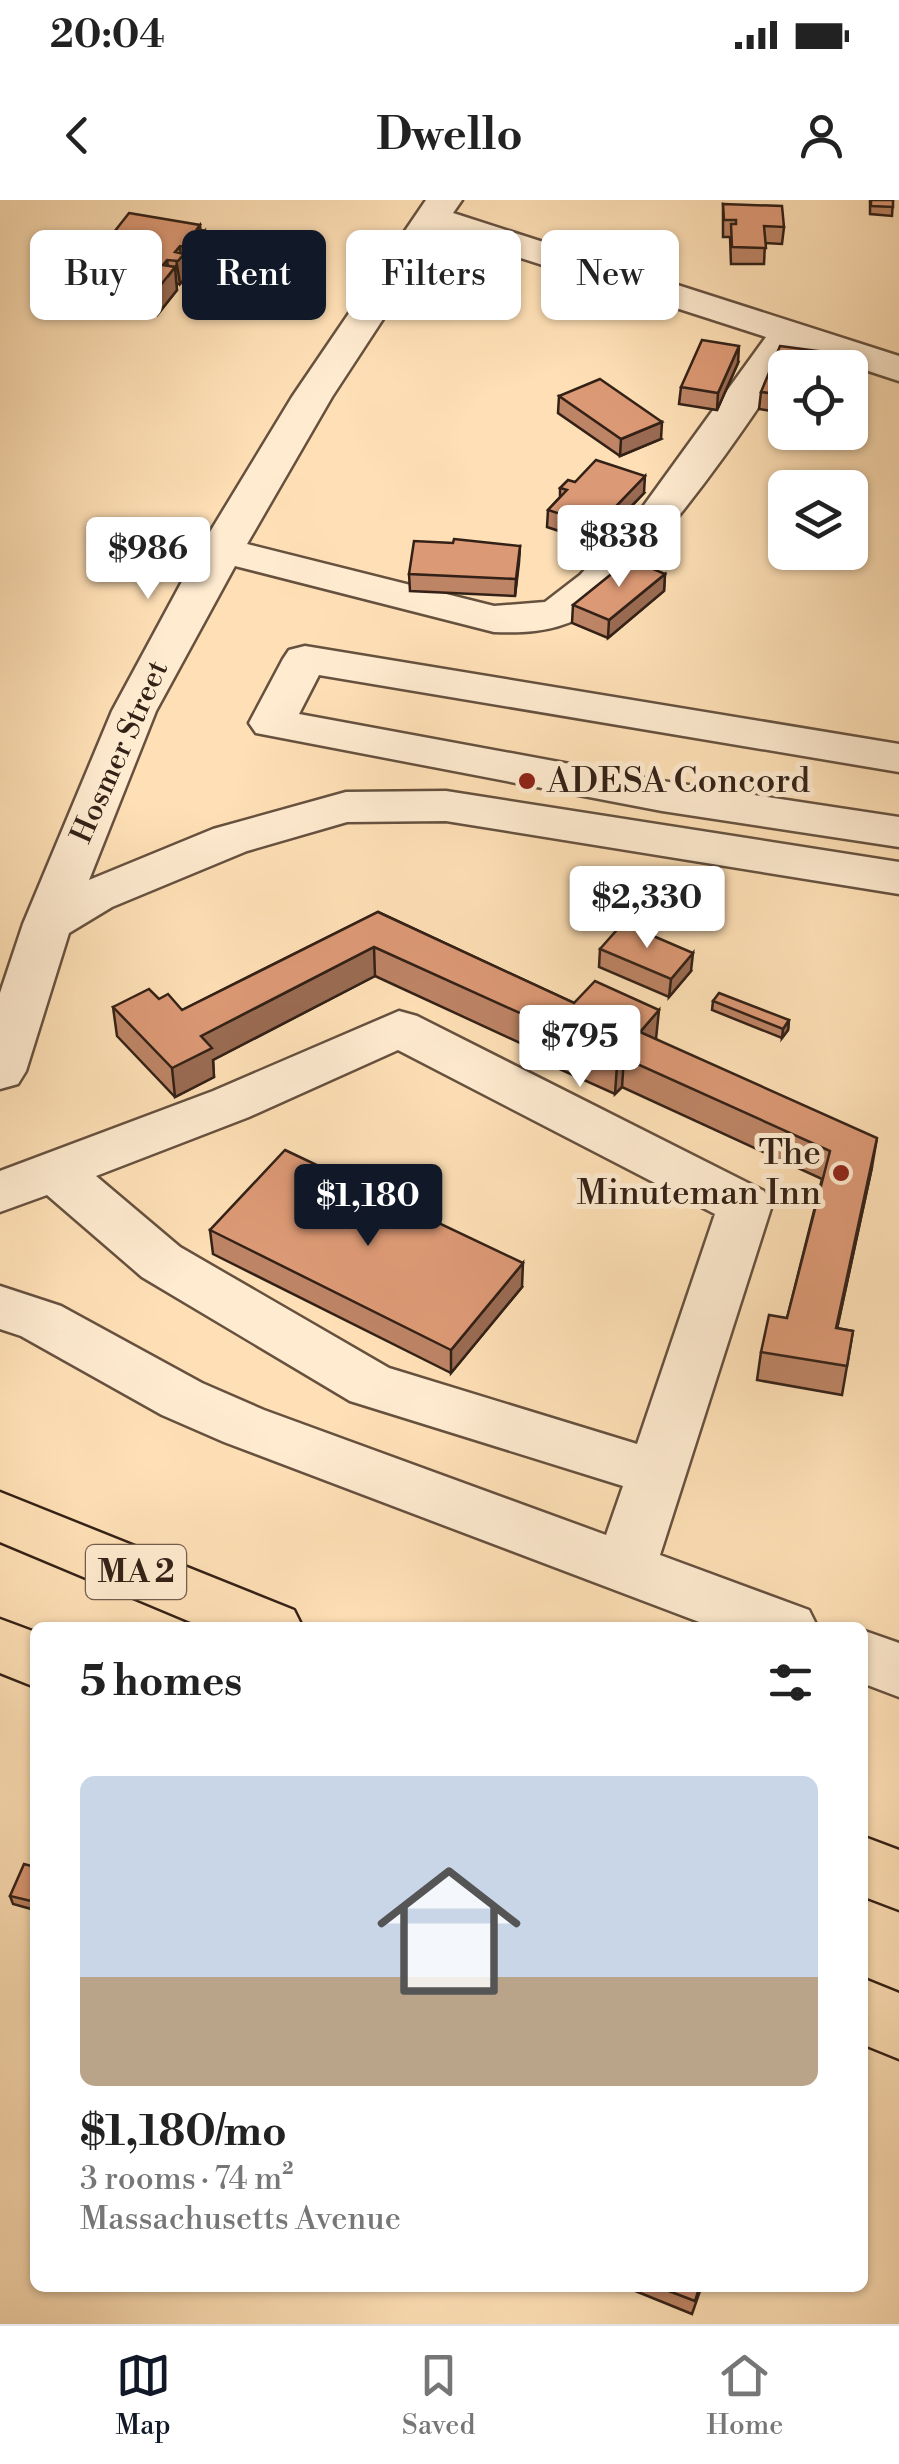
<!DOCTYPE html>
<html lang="en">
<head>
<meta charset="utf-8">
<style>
	:root { --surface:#fff; --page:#f6f6f6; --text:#222; --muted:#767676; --line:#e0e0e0; --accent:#111827 }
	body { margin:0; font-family:"Libre Bodoni",serif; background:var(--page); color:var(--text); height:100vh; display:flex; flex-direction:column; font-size:38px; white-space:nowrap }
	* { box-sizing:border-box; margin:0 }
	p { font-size:32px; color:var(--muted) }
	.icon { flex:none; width:55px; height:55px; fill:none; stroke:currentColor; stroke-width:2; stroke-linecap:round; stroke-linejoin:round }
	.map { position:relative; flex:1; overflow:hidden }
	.side { position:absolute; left:30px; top:1422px; width:838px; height:670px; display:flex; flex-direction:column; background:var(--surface); border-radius:15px; box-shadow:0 2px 8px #0004 }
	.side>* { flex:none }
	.guide { position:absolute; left:30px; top:30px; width:840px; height:90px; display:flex; gap:20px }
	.tools { position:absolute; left:768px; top:150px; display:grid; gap:20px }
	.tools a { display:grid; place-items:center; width:100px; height:100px; border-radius:15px; background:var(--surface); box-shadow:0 2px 8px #0004; font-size:50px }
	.price { position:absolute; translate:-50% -85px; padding:0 22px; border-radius:10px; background:#fff; color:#222; font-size:32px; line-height:65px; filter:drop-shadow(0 2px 5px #0008) }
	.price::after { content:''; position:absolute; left:50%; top:60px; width:30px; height:22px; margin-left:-15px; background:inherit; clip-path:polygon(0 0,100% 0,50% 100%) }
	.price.selected { background:var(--accent); color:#fff }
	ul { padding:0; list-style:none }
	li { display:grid; align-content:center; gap:20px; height:530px; padding:0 50px }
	li span { display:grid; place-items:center; height:310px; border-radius:15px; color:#555 }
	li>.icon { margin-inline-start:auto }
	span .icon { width:180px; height:180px; fill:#fffc; stroke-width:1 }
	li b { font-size:42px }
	h2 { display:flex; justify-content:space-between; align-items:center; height:120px; padding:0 50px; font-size:42px }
	.tag { padding:0 35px; border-radius:15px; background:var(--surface); box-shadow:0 2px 8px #0004; font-size:35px; line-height:90px }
	.tag.selected { background:var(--accent); color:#fff }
	.status { display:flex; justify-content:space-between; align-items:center; height:70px; padding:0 50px; background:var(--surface); direction:ltr }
	.status svg { height:28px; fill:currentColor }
	header { display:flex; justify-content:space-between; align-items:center; height:130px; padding:0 50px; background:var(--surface); font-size:45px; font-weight:700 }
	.tab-bar { display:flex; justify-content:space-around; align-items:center; height:140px; border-top:2px solid var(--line); background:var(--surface); font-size:28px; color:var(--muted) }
	.tab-bar a { display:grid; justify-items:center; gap:5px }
	.tab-bar .selected { color:var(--accent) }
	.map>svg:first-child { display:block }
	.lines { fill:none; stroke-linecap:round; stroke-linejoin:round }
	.minor-casing { stroke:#66513f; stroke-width:5 }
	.highway-casing { stroke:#332117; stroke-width:5 }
	.minor { fill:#ffebd0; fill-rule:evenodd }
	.highway { fill:#ffe0b6; fill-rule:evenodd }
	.wall { fill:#bd8465; stroke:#332117; stroke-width:2.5 }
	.shaded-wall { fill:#9a6b52; stroke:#332117; stroke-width:2.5 }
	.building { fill:#dc9975; stroke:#332117; stroke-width:2.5 }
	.poi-dot { fill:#8f2418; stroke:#ffebd0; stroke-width:4 }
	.labels { text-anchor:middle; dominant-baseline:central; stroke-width:10; stroke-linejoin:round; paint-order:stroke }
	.far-street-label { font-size:30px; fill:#332117; stroke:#ffebd0 }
	.shield { fill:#ffebd0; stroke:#705e4e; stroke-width:2.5 }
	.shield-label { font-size:32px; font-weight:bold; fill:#332117 }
	.poi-label { font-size:35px; fill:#332117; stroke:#ffebd0; text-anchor:start }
</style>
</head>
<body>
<div class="status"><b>20:04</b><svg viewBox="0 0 49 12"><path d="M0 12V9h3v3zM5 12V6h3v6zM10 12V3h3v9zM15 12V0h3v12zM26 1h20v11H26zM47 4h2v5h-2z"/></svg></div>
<header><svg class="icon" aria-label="back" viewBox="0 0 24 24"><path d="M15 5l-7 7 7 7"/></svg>Dwello<svg class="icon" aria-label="person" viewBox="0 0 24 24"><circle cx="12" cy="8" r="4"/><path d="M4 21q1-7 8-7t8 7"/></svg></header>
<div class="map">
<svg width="899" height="2124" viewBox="0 0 899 2124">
	<rect width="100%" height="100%" fill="#ffe0b6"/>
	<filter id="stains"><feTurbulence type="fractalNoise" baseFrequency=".002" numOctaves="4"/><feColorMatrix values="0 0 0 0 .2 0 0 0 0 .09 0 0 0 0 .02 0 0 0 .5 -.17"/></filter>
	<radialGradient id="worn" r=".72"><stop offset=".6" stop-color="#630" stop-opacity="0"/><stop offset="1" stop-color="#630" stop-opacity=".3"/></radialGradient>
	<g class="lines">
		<g class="minor-casing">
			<path id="minor" d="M426 0H462L453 13 899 156V181L798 148C749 223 698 297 639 363 621 383 601 407 577 419 551 432 522 433 494 432L235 366 156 511 89 680 213 629 346 592 446 591 899 662V694L446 621 347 622 247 651 112 707 69 733 26 871 18 884 0 889V793L23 724 112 511 199 350 292 197ZM440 32 766 137 642 308 580 375 545 402 494 406 247 344 332 197Z
				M305 446 899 544V572L319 475 299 514 662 581 899 617V647L662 611 256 533 249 523 283 459 289 450Z
				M399 811 417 816 764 991 772 1005 660 1355 809 1410 818 1428H715L224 1242 162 1215 21 1136 0 1129V1086L61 1106 202 1183 264 1210 606 1335 623 1286 350 1201 142 1077 47 995 0 1012V971L213 891ZM398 850 715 1014 637 1244 389 1168 180 1047 96 976 249 917Z
				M862 1430 899 1443V1497L862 1483Z"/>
		</g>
		<g class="highway-casing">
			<path id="highway" d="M0 1292 294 1410 303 1428H205L0 1342Z
				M0 1419 35 1432V1487L0 1473Z
				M862 1636 899 1650V1710L862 1696Z
				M862 1778 899 1793V1859L862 1844Z"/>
		</g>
		<use href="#minor" class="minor"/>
		<use href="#highway" class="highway"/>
	</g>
	<path class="wall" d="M870 0H893L892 16 870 14Z
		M723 4 784 27 782 44 765 43 764 64H731L730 37H723Z
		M201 30 205 31 206 54 193 71 185 70 186 77 180 84H176L177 90 158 114 122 113V107L101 104 99 81 116 60 113 59 111 36Z
		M738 163 717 210 679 204 681 187Z
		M785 168V213L759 209 761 192Z
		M559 196 661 239 620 256 558 213Z
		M575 282 644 293 596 343 547 327 548 310 560 297V288Z
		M520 346 515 396 410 391 409 374Z
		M665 374 664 391 608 438 572 423 573 405Z
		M378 712 574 803 656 839 872 967 837 1128 853 1131 842 1195 757 1180 761 1152 787 1118 822 979 622 887 615 894 557 868V860L375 776 213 860 214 877 175 897 117 836 113 807 159 799 182 810Z
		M600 749 691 771 669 797 599 767Z
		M713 801 789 820 788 830 782 838 712 810Z
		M210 1030 522 1087 451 1173 213 1054Z
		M35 1667V1710L13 1704 10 1696Z
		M628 2088H701L692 2114Z"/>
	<path class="shaded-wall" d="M200 25 201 36 205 31 206 54 193 71 191 48 197 29Z
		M180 46 181 57 184 54 186 77 180 84 175 52Z
		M167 60 169 75 175 67 177 90 158 114 156 91 163 65Z
		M739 146 738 163 717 210 718 193Z
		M662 222 661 239 620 256 621 239Z
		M645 276 644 293 596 343 597 326Z
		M520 346 519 363 515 396 516 379Z
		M665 374 664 391 608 438 609 420Z
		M374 747 375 776 213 860 214 877 175 897 172 868 201 836Z
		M693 753 691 771 669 797 671 779Z
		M659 810 656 839 637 861 640 832Z
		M789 820 788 830 782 838 783 829Z
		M624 858 622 887 615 894 617 865Z
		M877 938 872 967 831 1157 836 1128Z
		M523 1063 522 1087 451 1173V1150Z"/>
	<path class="building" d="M871 0H893V7L871 6Z
		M723 4 782 6 784 27 764 26 766 48 732 47 731 24H736V20H724Z
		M129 13 200 25 197 29 205 31 191 48 180 46 175 52 184 54 178 61 167 60 163 65 175 67 156 91 120 90 124 85 99 81 132 40 111 36Z
		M702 140 739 146 718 193 681 187Z
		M780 146 818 151 812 168H785V195L761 192Z
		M600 179 662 222 621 239 559 196Z
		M596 260 645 276 597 326 548 310 567 290 560 288 568 280 575 282Z
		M454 339 520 346 516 379 409 374 414 341 453 343Z
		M630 359 665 374 609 420 573 405Z
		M378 712 574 803 595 781 659 810 640 832 877 938 836 1128 853 1131 847 1166 761 1152 769 1115 787 1118 830 951 624 858 617 865 558 839 564 833 374 747 201 836 212 848 172 868 113 807 149 789 159 799 168 794 182 810Z
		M623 723 693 753 671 779 600 749Z
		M719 793 789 820 783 829 713 801Z
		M285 950 523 1063 451 1150 210 1030Z
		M24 1664 35 1667V1702L10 1696Z
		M661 2088H699L695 2101Z"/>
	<g class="poi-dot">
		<circle cx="527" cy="581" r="10"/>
		<circle cx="841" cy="973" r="10"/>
	</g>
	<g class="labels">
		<g class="far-street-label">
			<text transform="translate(120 552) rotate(-66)">Hosmer Street</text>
		</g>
		<rect class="shield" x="86" y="1345" width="100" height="54" rx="8"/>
		<g class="shield-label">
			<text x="136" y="1372">MA 2</text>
		</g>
		<g class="poi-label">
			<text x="547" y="581">ADESA Concord</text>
			<text x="821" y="953" text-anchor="end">The<tspan x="821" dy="40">Minuteman Inn</tspan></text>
		</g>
	</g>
	<rect width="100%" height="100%" filter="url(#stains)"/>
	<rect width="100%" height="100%" fill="url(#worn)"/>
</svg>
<div class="tools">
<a><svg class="icon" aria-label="locate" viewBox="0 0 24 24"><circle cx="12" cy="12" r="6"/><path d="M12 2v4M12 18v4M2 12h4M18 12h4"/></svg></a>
<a><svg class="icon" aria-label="layers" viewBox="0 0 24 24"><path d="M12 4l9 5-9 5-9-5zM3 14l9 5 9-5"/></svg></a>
</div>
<b class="price" style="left:619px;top:390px">$838</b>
<b class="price" style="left:148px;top:402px">$986</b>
<b class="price" style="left:647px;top:751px">$2,330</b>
<b class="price" style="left:580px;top:890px">$795</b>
<b class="price selected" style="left:368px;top:1049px">$1,180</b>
<div class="guide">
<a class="tag">Buy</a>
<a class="tag selected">Rent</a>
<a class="tag">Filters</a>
<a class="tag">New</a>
</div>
<section class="side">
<h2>5 homes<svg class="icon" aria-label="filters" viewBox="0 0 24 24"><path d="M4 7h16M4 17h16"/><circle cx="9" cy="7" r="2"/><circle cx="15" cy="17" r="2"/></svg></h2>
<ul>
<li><span style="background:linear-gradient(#c9d6e8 65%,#b9a48a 0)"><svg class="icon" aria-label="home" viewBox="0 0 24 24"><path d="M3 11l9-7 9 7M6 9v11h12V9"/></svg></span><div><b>$1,180/mo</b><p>3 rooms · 74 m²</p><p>Massachusetts Avenue</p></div></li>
</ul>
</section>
</div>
<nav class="tab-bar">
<a class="selected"><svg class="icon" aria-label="map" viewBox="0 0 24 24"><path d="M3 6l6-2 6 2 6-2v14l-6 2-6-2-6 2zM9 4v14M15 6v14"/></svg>Map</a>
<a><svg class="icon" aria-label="saved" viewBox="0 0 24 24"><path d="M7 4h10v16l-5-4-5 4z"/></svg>Saved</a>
<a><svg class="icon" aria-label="home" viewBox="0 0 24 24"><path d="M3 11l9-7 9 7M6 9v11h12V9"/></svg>Home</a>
</nav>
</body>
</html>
